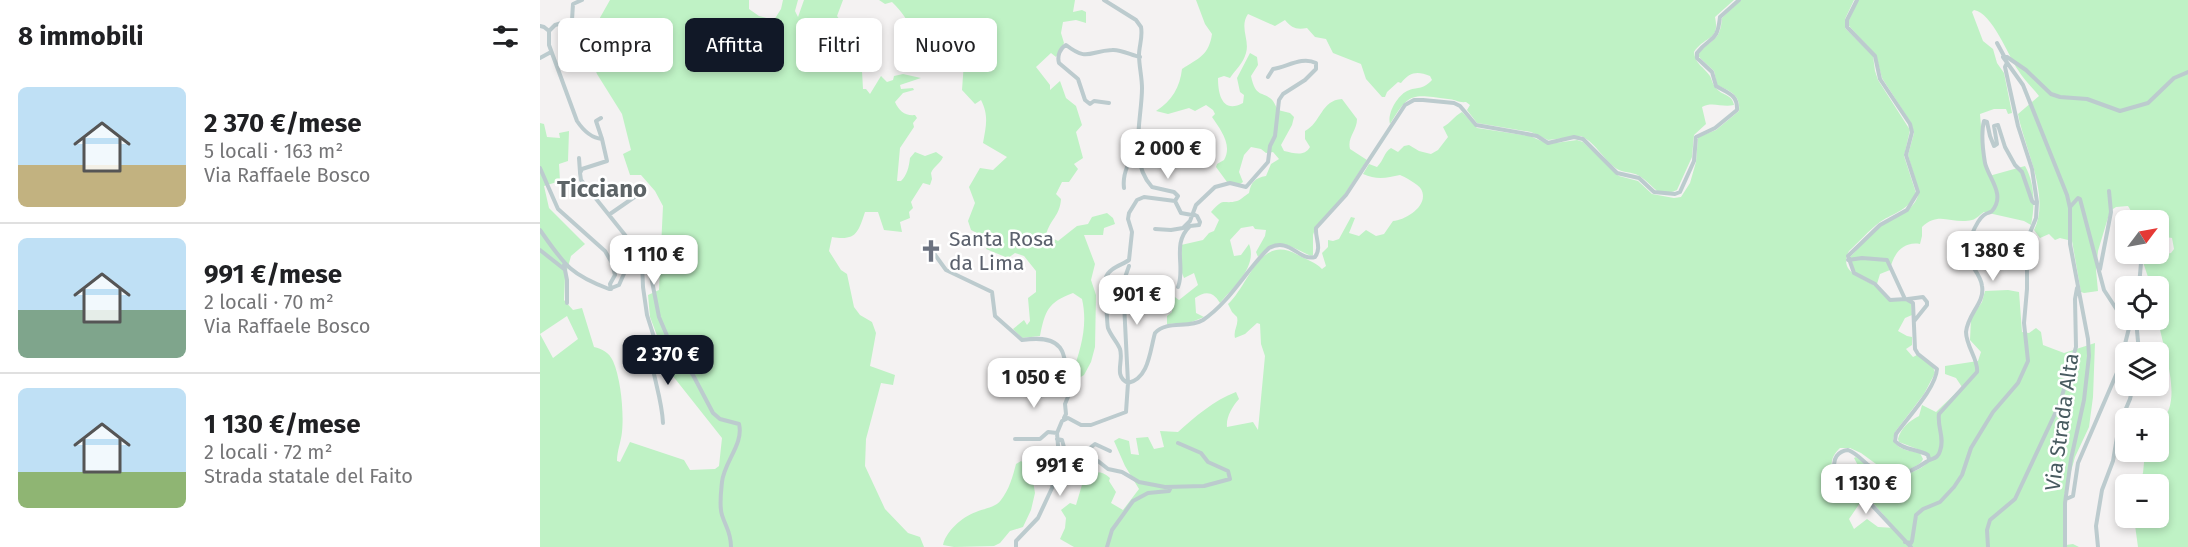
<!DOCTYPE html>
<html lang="it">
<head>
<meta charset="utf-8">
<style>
	:root { --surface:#fff; --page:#f6f6f6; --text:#202124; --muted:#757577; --line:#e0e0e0; --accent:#111827 }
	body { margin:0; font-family:"Fira Sans",sans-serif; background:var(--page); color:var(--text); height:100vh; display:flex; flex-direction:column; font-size:22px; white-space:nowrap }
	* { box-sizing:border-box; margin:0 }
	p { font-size:20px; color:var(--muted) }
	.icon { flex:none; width:33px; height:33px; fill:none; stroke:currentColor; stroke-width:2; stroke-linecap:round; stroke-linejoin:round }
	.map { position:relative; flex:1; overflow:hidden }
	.sheet { display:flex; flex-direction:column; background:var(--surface); width:540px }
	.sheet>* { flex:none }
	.banner { position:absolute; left:18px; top:18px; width:570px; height:54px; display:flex; gap:12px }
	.needle { width:39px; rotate:58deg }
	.tools { position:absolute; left:1575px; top:210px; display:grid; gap:12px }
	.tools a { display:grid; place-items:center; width:54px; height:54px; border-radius:9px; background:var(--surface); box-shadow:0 3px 9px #0003; font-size:30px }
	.price { position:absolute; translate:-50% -51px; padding:0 14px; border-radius:12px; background:#fff; color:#222; font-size:20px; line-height:39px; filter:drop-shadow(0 2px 3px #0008) }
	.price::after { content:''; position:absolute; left:50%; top:36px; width:18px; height:14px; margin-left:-9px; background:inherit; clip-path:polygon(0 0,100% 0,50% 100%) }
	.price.active { background:var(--accent); color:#fff }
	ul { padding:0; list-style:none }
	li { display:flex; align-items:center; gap:18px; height:150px; padding:0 18px }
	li+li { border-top:2px solid var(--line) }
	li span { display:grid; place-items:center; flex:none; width:168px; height:120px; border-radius:9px; color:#555 }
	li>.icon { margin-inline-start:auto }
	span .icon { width:72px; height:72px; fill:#fffc; stroke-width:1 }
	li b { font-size:26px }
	h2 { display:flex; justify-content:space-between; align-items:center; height:72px; padding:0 18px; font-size:26px }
	.tag { padding:0 21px; border-radius:9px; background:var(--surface); box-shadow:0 3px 9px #0003; font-size:21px; line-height:54px }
	.tag.active { background:var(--accent); color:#fff }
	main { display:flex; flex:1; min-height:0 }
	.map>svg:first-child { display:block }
	.green { fill:#bff2c5; fill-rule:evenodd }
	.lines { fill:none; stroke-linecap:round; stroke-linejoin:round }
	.minor { stroke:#bccbce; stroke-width:4 }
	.labels { text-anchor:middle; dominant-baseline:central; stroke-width:5; stroke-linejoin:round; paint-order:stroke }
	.worship-label { font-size:21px; fill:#5b616d; stroke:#fff; text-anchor:start }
	.street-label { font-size:21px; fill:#485b60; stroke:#fff }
	.quarter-label { font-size:24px; font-weight:bold; fill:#5d6467; stroke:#fff }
</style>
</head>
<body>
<main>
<section class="sheet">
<h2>8 immobili<svg class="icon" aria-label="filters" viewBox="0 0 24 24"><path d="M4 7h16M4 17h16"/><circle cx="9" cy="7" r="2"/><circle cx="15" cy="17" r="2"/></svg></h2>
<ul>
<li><span style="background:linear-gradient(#bfe0f5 65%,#c2b280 0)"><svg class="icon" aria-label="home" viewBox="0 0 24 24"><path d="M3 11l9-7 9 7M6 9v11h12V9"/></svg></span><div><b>2 370 €/mese</b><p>5 locali · 163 m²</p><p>Via Raffaele Bosco</p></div></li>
<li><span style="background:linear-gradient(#bfe0f5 60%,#7fa58c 0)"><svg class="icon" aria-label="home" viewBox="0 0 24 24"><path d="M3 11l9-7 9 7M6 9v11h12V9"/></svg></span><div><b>991 €/mese</b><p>2 locali · 70 m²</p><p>Via Raffaele Bosco</p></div></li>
<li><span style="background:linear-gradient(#bfe0f5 70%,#8fb573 0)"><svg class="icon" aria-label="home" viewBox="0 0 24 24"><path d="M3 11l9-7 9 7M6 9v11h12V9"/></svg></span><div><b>1 130 €/mese</b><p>2 locali · 72 m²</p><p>Strada statale del Faito</p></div></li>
</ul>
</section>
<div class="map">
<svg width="1648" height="547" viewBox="0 0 1648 547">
	<rect width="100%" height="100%" fill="#f4f2f2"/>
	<path class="green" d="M70 0H209V9L219 16 234 20 241 9 243 0H258L255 11 258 17 264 0H303L297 16 310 34 311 45 316 54 320 55 326 67 322 71 323 89H326L330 94 341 76 347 82 353 80 354 76 363 74 381 78 360 85 361 89 373 88 374 90 363 93 355 102C359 111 365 116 375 115L377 118 373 123 374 127 360 148 357 181H361C367 175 369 167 370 158L375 152 385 156 396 152 403 157C400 164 394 166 391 173L392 179 390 185 383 183 371 202 373 208 369 212 370 218 360 222 362 232 344 230 338 212H325C318 233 316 241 292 237L289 251 301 270 307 274 314 307 320 315 332 322 336 333 330 366 355 375 353 385 341 383 326 439 325 466 345 509 368 533 380 537 384 547H0V123L4 124 7 137 20 138 19 133 29 131 28 161 19 164 20 181 4 186 9 208 45 244 31 256 25 278 24 300 33 310 42 308 54 347C62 349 69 352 73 361 81 379 84 413 82 432 81 442 77 451 77 461L80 462 90 442 144 460 150 470 175 469 179 466 182 438 121 361 124 354 110 317 108 295 119 290 123 206 115 191 101 175H90L83 154 91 150 82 114 57 74 50 56 53 30ZM27 316 38 339 13 358 0 334Z
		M339 0H535L533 12 542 10 546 12V23L536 20 523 22 521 33 524 43 516 57 511 53 496 67 510 85V90L520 81 526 98 536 106 542 125 536 132 543 158 534 164 538 169 529 182H522L516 194 521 199C520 216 510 219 506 235L518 241 537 226 548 224 552 217 567 213 573 218 575 224 564 228 563 235H544L555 264 551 280 556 295 555 347 551 362 544 375 539 378 532 374C541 349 548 325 542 299L533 293C508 302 505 311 500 336L482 338 473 329 484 320 487 325 490 321 488 298 496 292V271L484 256 475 253 468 258 446 249 451 240 431 230 428 221 435 203 429 187 440 168 453 170 467 157 443 143C446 126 449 116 441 100L435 104 422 90 424 62 399 48 390 51 385 39 375 37C371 24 362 12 352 2L345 4Z
		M656 0H1194L1175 17C1180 41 1166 35 1154 52 1155 64 1164 67 1170 76 1172 80 1173 86 1177 89 1183 96 1192 94 1194 105 1182 108 1173 101 1162 107L1166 124 1154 135 1152 157 1137 190C1116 199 1115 186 1101 177 1095 172 1086 173 1079 170 1064 162 1057 143 1041 136L1008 140 991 132 937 123 927 110 930 105 926 102C919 103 914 99 908 99 872 94 869 92 850 124 847 114 857 96 867 91 878 86 881 91 892 80L890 76C877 71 870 72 861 83L858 82 847 92 845 97H842L826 79 821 64 793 53 786 39 775 37 767 28C756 30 752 28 745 20L735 26 708 14C699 27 710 40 706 53 703 64 696 69 690 78L684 76 678 78C678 94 682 114 703 103L704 95 700 92 697 78 710 53 717 57 718 65 711 76C716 100 724 90 733 101 735 104 736 107 738 110L750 113 754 117 752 125 741 145 744 151C754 153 764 157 770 147L765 139V131C781 123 781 100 802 99L817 119C817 131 807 137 810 149L827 160 802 198 776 226 773 235V255L771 256C747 245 738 235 718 257L716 252 725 236 726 230 715 229 713 226 701 228 690 240 694 256 701 255 709 244C718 267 693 287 680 303 673 291 665 291 655 298L656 313 664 317 649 323 627 324V316L632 312V295L639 300 658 285 654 273 644 278 642 273 641 245 663 240 669 233 674 231 679 220 671 212C685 196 682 205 697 201 701 200 704 196 709 193 711 182 715 178 726 176L731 164 739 159 733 152 726 153 721 149 711 147 704 155 699 172 703 182 700 184 687 182 676 167 677 164 684 160C693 145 680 129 672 117L675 114 673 110 666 105 655 111 649 108 628 114 616 111C632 101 640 87 642 69 659 58 669 55 672 34L665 24Z
		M1201 0H1314L1305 19V28L1333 56 1335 71 1338 80 1370 130 1364 156 1376 193C1368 211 1355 212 1340 222 1329 230 1319 242 1309 251 1298 272 1321 277 1333 285 1339 288 1343 294 1347 299L1364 300 1371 303 1372 315 1365 318 1358 331 1367 336 1372 337V345L1366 349 1373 357 1377 355 1393 367 1395 373 1384 394 1355 432 1353 440C1358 450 1370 451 1380 453L1383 459C1379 469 1358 473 1347 472L1321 453 1310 448H1300C1292 456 1290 462 1293 473L1324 497 1309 519 1314 529 1327 519 1338 527 1355 528 1319 487 1321 471 1314 458 1316 457C1337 472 1338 482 1367 474 1375 471 1383 468 1388 462L1385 452 1359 442 1358 439C1361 428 1369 421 1379 416L1382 405 1396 412 1422 387 1416 378 1405 374V366L1438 361 1441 352 1430 340 1431 318 1442 302 1445 291 1468 290 1479 292 1482 332 1489 333 1496 328 1501 332 1503 345 1524 353 1555 343 1553 397 1549 427 1535 457 1524 496 1526 545 1533 544 1539 547H534L520 539 525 528 526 518 521 510 530 503 536 505 544 478C555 471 560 470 570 478L569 481 576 492 571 503 583 510 599 489 585 466 574 441 579 438 589 441 591 454 599 455 596 438 608 437 614 449 624 447 620 431 638 432C655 417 674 400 696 392L699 399C692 407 686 417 687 427L713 422 718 430 725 356 721 344 720 324 717 323 705 334 695 338C693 330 699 325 697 317L692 312 688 304C710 284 719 233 758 255 767 260 775 262 782 269L786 266 782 253 788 247V240L793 241 799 239 811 217 815 218 809 233 819 236 826 230 836 236 844 234 853 221C866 220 890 205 881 189 878 184 865 177 860 175 847 178 836 180 823 174L829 164 837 167C844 160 844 152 851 148L858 152 864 146 869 145 879 151 891 154 898 150 908 137 903 127C911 123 914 116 922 112L937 128 990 136 1008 144 1037 140 1043 142 1079 176 1098 181 1112 194 1134 198 1141 197 1150 183 1156 162 1158 137 1176 130 1199 111C1201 94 1189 91 1177 85L1174 71 1159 57V53C1173 37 1180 42 1182 18Z
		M1318 0H1648V547H1598L1594 518H1618V484H1598L1603 473 1605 452H1618L1619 422C1645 405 1623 349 1619 324 1617 313 1618 299 1618 286H1611L1603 262 1608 258 1631 253 1634 249 1632 238 1619 236 1618 220H1591V211L1588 206 1576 207 1570 211 1558 251 1556 270 1558 291 1544 293 1541 292 1532 241 1520 238 1515 240 1509 234 1500 238 1494 230C1511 197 1484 147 1478 114L1499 96C1492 87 1483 79 1478 70 1468 55 1452 13 1434 10L1432 12 1443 41 1453 49 1457 63 1464 73 1472 113 1468 114 1466 109H1454L1440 114 1443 151 1449 176 1485 166C1495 183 1495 206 1491 225L1484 221 1444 212C1440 214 1437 219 1432 220 1412 225 1399 210 1382 227V236L1380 244C1363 241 1353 254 1350 270L1340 274 1337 284 1315 272 1310 257C1320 247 1330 234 1341 226 1355 216 1375 212 1379 192L1368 155 1374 133 1371 123 1342 78 1336 55 1309 26V20Z
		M481 461 491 469 495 493 491 510 483 527 470 531 460 543 454 546 414 547 403 545C406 531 422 517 436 512 445 508 455 508 461 500 469 490 473 476 476 464Z"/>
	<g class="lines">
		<path class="minor" d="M564 0 596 20 601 27C603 37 599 46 599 55 599 66 602 77 602 88 602 119 588 161 612 187L634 192 638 196 635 201 604 197 597 200 589 213 588 219 592 232 589 260C582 265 569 268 566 277 565 280 567 325 568 328 571 336 577 342 580 349 584 361 573 376 588 383
			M1317 0 1307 20V27L1335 56 1340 79 1370 124 1372 132 1366 155 1378 192 1367 210 1340 225 1308 256 1314 273 1335 284 1350 300 1366 299 1373 303 1375 349 1378 354 1397 369C1396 388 1368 417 1356 434L1355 441C1363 450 1377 449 1388 455L1389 459
			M0 26 4 27 9 31V45L37 121C43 130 51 138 62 139L67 161 42 169 40 173 41 180 89 240
			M9 31 15 25 32 20 33 4 42 0
			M1457 43 1464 56
			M0 58 11 52
			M569 103 554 101 550 104 545 100 538 79 519 63C517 56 520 48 526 45 548 62 549 51 572 50 580 49 591 55 600 57
			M61 118 56 121 62 139
			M39 158 40 172
			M0 168 18 209 65 251 72 263 75 275 70 284 71 289
			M584 188C582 173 590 159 598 147
			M635 201 641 213 652 215
			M1530 207 1538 198 1540 199 1564 290 1577 310V320
			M70 214 96 196 95 188
			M615 229 631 230 643 228 650 221 656 205 675 187 690 183 706 187 728 162 730 146 735 136 739 100 743 94 765 80 776 69V63C762 56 747 67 733 69L728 77
			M0 230C24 264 29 274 69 289L79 285 90 260 87 244 89 240 100 238 108 245 110 271 119 317 134 352 153 375 173 413 180 419 199 424C204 444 184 462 182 482 181 492 179 506 182 515 186 528 191 532 191 547
			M0 250 24 269
			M393 252 406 270 452 292 455 316 482 340C524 334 526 350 527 388L530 392 525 404 526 414 524 418
			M90 253 93 258 102 260 103 287 107 315 118 350
			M1308 260 1322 258 1347 260 1365 299
			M24 265 27 280V303
			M1560 269 1571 212 1569 191
			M566 282 583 283
			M1599 286 1601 263 1600 254
			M638 287C646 267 631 244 650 226L659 225 660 222 657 216 653 214
			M1368 299 1383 297 1387 302V305L1375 320
			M1596 320 1599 352
			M116 344 110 350C112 375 122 398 123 423
			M493 375 510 368H525
			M588 383C609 379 610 350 615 333 627 320 648 329 663 320 690 302 706 270 729 248 750 237 758 261 775 257 782 248 775 238 776 228L806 195 865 105 874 100H883L914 103 920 106 936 125 987 134 997 136 1008 143 1034 137 1043 139 1077 173 1099 178 1114 192 1135 194 1140 192 1154 161 1156 137 1175 128 1197 110C1198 94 1187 93 1176 86L1172 72 1157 58V53C1171 35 1177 44 1180 17L1199 0
			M499 391 494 398 510 392 528 390
			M475 439H500L508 432 517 433
			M517 439 522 440 525 451 532 457 539 459 549 457 558 461 568 469 582 472 599 482 625 487 664 486 690 479 688 471 668 462 661 453 638 443
			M545 456 550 448 555 444 570 451
			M1526 499 1533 496 1538 463 1579 368 1591 320
			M1365 542 1371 543 1372 541 1376 515 1383 509 1400 502 1414 487 1422 475 1431 448 1453 412 1478 383 1488 361 1484 323 1487 289V240L1496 218 1497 202 1492 169 1478 126 1465 67 1467 63
			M476 547V541L498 518 512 488 519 458 517 433 522 421 528 418 541 425H551L586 412 588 383 583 283 589 266
			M567 547 572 530 593 501 608 493 629 491 631 487
			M1371 547 1314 486 1295 469C1292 459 1298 451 1308 450 1316 453 1321 459 1327 464 1348 480 1366 476 1386 462 1392 458 1398 459 1400 451 1405 438 1397 427 1399 414L1437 372C1439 361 1426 346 1426 332 1428 313 1445 303 1442 286 1441 275 1431 267 1428 257 1425 247 1436 221 1444 215 1444 214 1452 212 1452 211 1466 195 1449 179 1445 163 1443 151 1441 132 1444 121L1447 122 1450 136 1454 146 1457 144 1454 126 1458 125 1465 147 1475 165 1482 172 1492 201 1494 203 1497 202
			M1448 547 1447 530 1450 520 1475 499 1520 403 1536 347 1535 299 1537 288
			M1525 547V503L1531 459 1544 400 1549 356 1548 339 1530 244V208L1527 195 1483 85 1463 57H1467L1486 70 1511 94 1520 97 1547 99 1580 111 1608 103 1634 78 1648 72
			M1558 547 1556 526 1562 490 1573 461 1579 425 1590 399 1593 386"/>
	</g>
	<defs>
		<g id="church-bare" transform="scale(1.8)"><path d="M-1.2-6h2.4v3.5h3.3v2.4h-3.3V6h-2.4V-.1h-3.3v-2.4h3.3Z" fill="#6b7280" stroke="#fff" stroke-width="2.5" paint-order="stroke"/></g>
	</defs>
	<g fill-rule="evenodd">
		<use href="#church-bare" x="391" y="251"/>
	</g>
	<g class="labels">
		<g class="worship-label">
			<text x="409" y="239">Santa Rosa<tspan x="409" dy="24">da Lima</tspan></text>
		</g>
		<g class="street-label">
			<text transform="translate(1522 422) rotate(-82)">Via Strada Alta</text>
		</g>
		<g class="quarter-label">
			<text x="62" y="189">Ticciano</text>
		</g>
	</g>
</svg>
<div class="tools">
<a><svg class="needle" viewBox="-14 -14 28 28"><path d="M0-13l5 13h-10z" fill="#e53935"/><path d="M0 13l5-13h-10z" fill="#757577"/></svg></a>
<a><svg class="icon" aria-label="locate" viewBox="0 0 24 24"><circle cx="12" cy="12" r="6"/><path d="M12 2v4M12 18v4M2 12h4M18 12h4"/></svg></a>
<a><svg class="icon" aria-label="layers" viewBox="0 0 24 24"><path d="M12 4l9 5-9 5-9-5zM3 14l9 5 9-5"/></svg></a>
<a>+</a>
<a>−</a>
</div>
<b class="price" style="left:628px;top:180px">2 000 €</b>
<b class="price" style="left:1453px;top:282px">1 380 €</b>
<b class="price" style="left:114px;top:286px">1 110 €</b>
<b class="price" style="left:597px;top:326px">901 €</b>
<b class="price active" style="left:128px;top:386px">2 370 €</b>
<b class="price" style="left:494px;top:409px">1 050 €</b>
<b class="price" style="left:520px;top:497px">991 €</b>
<b class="price" style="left:1326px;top:515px">1 130 €</b>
<div class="banner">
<a class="tag">Compra</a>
<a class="tag active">Affitta</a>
<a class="tag">Filtri</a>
<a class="tag">Nuovo</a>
</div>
</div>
</main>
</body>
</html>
